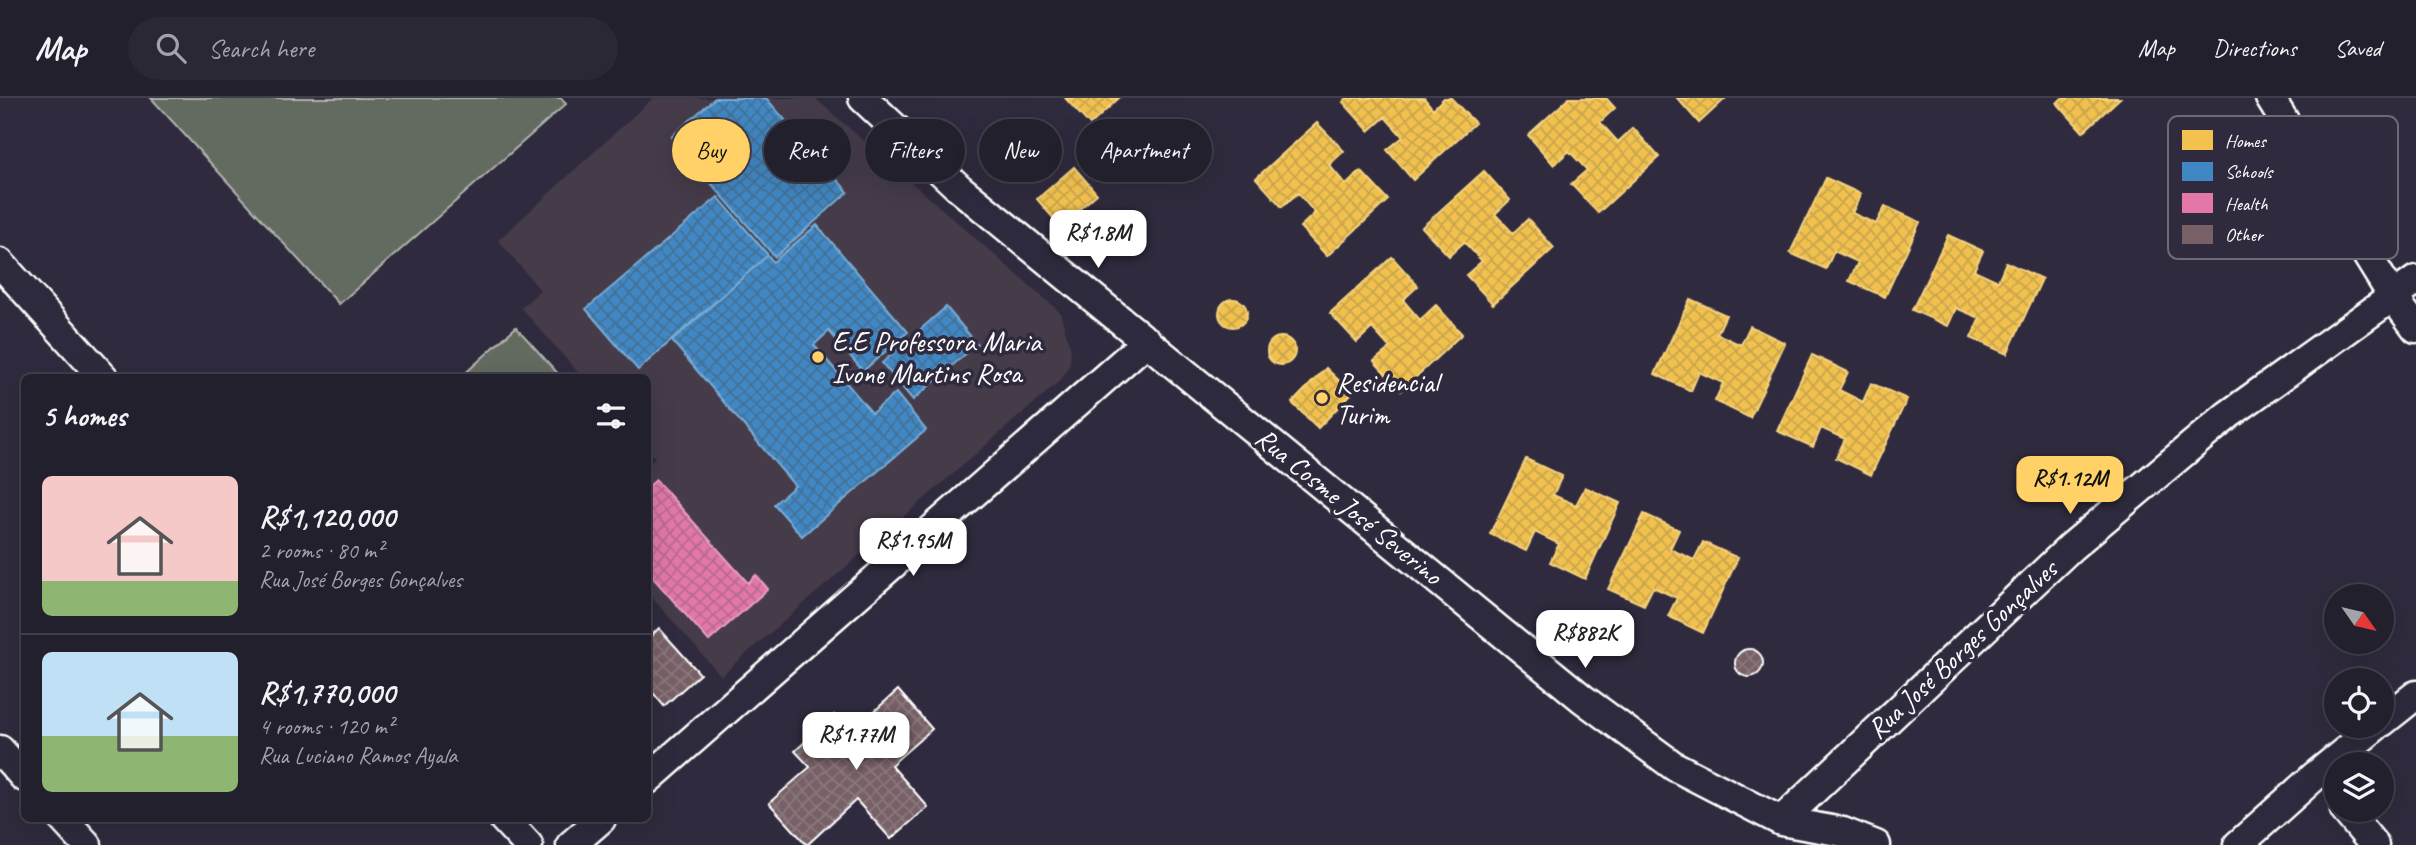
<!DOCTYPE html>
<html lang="en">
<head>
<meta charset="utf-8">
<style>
	:root { --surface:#23202e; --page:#2b2836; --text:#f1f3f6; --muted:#a3a3aa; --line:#403e4a; --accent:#ffd166 }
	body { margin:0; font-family:Caveat,sans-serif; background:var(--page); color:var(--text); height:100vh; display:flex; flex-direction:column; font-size:26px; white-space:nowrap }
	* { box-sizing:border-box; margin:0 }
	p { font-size:23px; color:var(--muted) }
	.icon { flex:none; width:38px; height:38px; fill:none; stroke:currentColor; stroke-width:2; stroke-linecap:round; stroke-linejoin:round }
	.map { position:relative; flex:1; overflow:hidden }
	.drawer { position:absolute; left:21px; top:276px; width:630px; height:448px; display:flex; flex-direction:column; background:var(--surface); border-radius:10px; box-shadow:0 7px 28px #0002,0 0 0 2px var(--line) }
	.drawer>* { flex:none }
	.banner { position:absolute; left:672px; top:21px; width:665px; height:63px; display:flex; gap:14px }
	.needle { width:46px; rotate:124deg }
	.buttons { position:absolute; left:2324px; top:486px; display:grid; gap:14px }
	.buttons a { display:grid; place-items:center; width:70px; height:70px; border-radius:50%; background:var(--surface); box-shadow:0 7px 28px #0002,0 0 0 2px var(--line); font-size:35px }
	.price { position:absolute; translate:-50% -60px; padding:0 16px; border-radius:14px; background:#fff; color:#222; font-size:23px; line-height:46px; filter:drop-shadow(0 2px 4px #0008) }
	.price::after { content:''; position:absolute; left:50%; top:42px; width:21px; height:16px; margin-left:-10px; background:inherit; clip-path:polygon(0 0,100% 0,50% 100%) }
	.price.on { background:var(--accent); color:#111 }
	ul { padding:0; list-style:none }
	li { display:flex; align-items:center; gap:21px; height:175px; padding:0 21px }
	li+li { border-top:2px solid var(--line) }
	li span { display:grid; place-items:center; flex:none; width:196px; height:140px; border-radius:10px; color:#555 }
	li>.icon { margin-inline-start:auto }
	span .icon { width:84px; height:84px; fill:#fffc; stroke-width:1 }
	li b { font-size:30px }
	h2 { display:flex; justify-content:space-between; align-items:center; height:84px; padding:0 21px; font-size:30px }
	.tag { padding:0 24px; border-radius:32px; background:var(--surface); box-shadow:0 7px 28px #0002,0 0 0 2px var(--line); font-size:24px; line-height:63px }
	.tag.on { background:var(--accent); color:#111 }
	header { display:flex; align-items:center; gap:42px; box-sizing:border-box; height:98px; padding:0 35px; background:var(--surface); border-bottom:2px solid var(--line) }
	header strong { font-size:33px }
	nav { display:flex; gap:38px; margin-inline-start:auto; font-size:24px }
	.search { width:490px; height:63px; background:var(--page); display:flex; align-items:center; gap:18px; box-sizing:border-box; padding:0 24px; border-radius:38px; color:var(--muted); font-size:26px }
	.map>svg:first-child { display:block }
	.built { fill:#453a49 }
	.park { fill:#646b5e; stroke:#b2b5ae; stroke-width:2 }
	.homes { fill:url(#homes-cross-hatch); stroke:#f6d483; stroke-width:2 }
	.schools { fill:url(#schools-cross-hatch); stroke:#79acd6; stroke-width:2 }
	.health { fill:url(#health-cross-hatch); stroke:#eba0c2; stroke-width:2 }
	.building { fill:url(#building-cross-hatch); stroke:#fff; stroke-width:2 }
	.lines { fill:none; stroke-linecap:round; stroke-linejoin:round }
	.minor-casing { stroke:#fff; stroke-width:33 }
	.minor { stroke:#2f2a3d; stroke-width:28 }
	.poi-dot { fill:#ffd166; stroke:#2f2a3d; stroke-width:2.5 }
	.labels { text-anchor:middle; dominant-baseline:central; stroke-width:7; stroke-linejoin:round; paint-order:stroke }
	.poi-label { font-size:28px; fill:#fff; stroke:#2f2a3d; text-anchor:start }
	.street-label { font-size:28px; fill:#fff; stroke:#2f2a3d }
	.key { fill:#2f2a3d; stroke:#6d6a77; stroke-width:2 }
	.key-label { font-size:19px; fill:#fff }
</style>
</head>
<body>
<header>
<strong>Map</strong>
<div class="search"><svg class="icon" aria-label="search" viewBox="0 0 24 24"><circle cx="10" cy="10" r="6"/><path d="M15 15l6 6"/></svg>Search here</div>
<nav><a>Map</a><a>Directions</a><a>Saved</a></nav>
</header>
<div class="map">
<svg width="2416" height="747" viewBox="0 0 2416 747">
	<defs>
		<pattern id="homes-cross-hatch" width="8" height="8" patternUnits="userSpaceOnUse" patternTransform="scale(1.75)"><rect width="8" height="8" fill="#f2c14e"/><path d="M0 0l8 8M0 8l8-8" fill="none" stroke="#c8a44e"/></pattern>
		<pattern id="schools-cross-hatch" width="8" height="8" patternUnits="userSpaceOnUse" patternTransform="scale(1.75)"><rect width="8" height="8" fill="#3f88c5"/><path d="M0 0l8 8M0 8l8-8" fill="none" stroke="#447095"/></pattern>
		<pattern id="health-cross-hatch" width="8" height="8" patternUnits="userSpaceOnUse" patternTransform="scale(1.75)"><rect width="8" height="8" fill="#e377a8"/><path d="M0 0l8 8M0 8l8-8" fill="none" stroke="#b66a8c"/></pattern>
		<pattern id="building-cross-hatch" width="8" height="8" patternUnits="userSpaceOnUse" patternTransform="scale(1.75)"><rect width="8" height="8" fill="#776066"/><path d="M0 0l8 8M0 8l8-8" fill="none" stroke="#8b787d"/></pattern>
	</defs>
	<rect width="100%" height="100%" fill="#2f2a3d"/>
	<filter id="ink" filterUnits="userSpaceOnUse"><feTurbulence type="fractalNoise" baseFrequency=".0143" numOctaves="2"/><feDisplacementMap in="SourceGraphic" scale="14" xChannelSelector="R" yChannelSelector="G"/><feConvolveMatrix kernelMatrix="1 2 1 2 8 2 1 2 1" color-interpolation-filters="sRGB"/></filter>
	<g filter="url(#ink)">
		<path class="built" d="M653 0H815L1060 214 1071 252 1070 266 1062 281 721 578 648 495V367L655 360 648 352V280H583L521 210 540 192 498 142Z"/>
		<path class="park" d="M151 0H561L566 6 339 206Z
			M516 229 562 280H460Z"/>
		<path class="homes" d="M1065 0H1119L1090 27Z
			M1347 0H1424L1433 11 1444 0H1451L1475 25 1413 82 1387 52 1403 39 1385 19 1369 33 1343 4Z
			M1569 0H1606L1615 10 1600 24 1618 44 1633 30 1659 59 1598 115 1571 86 1587 72 1569 53 1554 67 1528 37Z
			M1677 0H1726L1699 25Z
			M2062 0H2120L2083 34 2057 5Z
			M1317 25 1344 53 1329 67 1346 87 1361 73 1388 102 1327 158 1300 129 1315 115 1298 95 1282 109 1256 80Z
			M1074 69 1097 96 1060 128 1037 101Z
			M1484 73 1510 102 1495 116 1513 135 1528 121 1554 150 1493 206 1466 177 1482 163 1464 144 1449 158 1422 129Z
			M1826 80 1861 96 1852 115 1876 126 1885 108 1920 124 1885 199 1849 183 1858 164 1834 153 1826 171 1790 155Z
			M1948 137 1983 153 1974 172 1998 183 2006 164 2042 181 2007 256 1971 240 1980 220 1956 210 1948 228 1912 212Z
			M1392 159 1418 188 1403 202 1420 222 1436 207 1462 236 1401 293 1374 263 1390 250 1372 230 1357 244 1330 215Z
			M1219 215a14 14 0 1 1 28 0a14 14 0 1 1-28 0Z
			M1690 201 1726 217 1717 236 1741 247 1750 228 1785 245 1750 320 1715 303 1723 285 1699 274 1691 293 1655 276Z
			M1267 253a14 14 0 1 1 28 0a14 14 0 1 1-28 0Z
			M1812 257 1848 274 1839 292 1863 304 1871 285 1907 301 1871 377 1836 360 1845 341 1821 330 1813 349 1777 333Z
			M1326 270 1352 295 1318 330 1292 305Z
			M1526 361 1562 378 1553 397 1576 407 1585 389 1620 405 1585 481 1550 464 1559 446 1535 434 1526 453 1490 436Z
			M1644 416 1679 432 1670 451 1694 462 1703 444 1738 460 1703 535 1668 518 1677 500 1653 489 1644 507 1608 491Z"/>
		<path class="schools" d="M715 0H766L848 94 775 159 671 39Z
			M718 99 768 157 638 272 586 211Z
			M817 127 908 234 863 273 829 233 814 247 872 315 896 295 926 332 802 438 774 406 795 388 672 243 768 157 773 164Z
			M946 209 977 246 913 302 882 265Z"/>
		<path class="health" d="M656 382 748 485 756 477 768 491 709 543 648 474V389Z"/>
		<path class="building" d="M659 530 700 576 664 608 648 589V541Z
			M1735 565a14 14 0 1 1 28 0a14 14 0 1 1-28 0Z
			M898 592 932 631 891 667 928 709 891 741 856 702 807 747 769 705 810 669 795 653 834 617 850 635Z"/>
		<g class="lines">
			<g class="minor-casing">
				<path id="minor" d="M863 0 959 90 1583 601 1674 668 1781 723 1843 734 1876 747
					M2270 0 2393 199 2416 230
					M0 165 104 280
					M2382 624 2416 597
					M0 652 24 679
					M648 681 1147 243
					M2345 712 2374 747
					M63 721 87 747
					M504 721 528 747
					M1781 723 2071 449 2228 317 2416 182
					M571 747 601 721
					M2238 747 2316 677 2376 628"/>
			</g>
			<use href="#minor" class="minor"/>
		</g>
	</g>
	<g class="poi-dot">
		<circle cx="818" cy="259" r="7"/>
		<circle cx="1322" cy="300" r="7"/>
	</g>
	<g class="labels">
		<g class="poi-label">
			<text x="832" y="243">E.E Professora Maria<tspan x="832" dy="32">Ivone Martins Rosa</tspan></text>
			<text x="1336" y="284">Residencial<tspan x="1336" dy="32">Turim</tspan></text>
		</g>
		<g class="street-label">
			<text transform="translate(1349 408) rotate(39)">Rua Cosme José Severino</text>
			<text transform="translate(1962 551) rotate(-43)">Rua José Borges Gonçalves</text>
		</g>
	</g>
	<rect x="2168" y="18" width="230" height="143" rx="10" class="key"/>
	<rect x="2182" y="32" width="31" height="20" fill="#f2c14e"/>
	<rect x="2182" y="64" width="31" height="19" fill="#3f88c5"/>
	<rect x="2182" y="95" width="31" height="20" fill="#e377a8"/>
	<rect x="2182" y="127" width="31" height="19" fill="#776066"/>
	<g class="key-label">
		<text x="2225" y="49">Homes</text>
		<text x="2225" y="80">Schools</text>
		<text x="2225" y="112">Health</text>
		<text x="2225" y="143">Other</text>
	</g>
</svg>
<div class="buttons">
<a><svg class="needle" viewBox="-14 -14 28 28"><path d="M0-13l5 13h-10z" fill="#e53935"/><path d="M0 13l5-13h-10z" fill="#a3a3aa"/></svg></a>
<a><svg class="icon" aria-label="locate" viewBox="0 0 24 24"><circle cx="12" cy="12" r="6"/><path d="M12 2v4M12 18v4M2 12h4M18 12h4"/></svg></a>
<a><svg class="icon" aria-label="layers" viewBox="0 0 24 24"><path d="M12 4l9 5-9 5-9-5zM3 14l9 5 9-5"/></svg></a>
</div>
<b class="price" style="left:1098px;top:172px">R$1.8M</b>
<b class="price on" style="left:2070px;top:418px">R$1.12M</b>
<b class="price" style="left:913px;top:480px">R$1.95M</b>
<b class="price" style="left:1585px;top:572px">R$882K</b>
<b class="price" style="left:856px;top:674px">R$1.77M</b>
<div class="banner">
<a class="tag on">Buy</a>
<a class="tag">Rent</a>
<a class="tag">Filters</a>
<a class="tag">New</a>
<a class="tag">Apartment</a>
</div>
<section class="drawer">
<h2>5 homes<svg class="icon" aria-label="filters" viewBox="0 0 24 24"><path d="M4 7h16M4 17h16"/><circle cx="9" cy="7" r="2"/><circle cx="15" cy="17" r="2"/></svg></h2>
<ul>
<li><span style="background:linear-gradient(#f6c9c9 75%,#8fb573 0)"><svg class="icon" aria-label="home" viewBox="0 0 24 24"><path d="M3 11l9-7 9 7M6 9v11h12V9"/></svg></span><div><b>R$1,120,000</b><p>2 rooms · 80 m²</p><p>Rua José Borges Gonçalves</p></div></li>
<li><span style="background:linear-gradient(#bfe0f5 60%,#8fb573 0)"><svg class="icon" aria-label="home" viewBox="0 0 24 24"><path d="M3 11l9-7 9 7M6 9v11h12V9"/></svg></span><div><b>R$1,770,000</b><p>4 rooms · 120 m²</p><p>Rua Luciano Ramos Ayala</p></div></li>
</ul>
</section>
</div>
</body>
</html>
